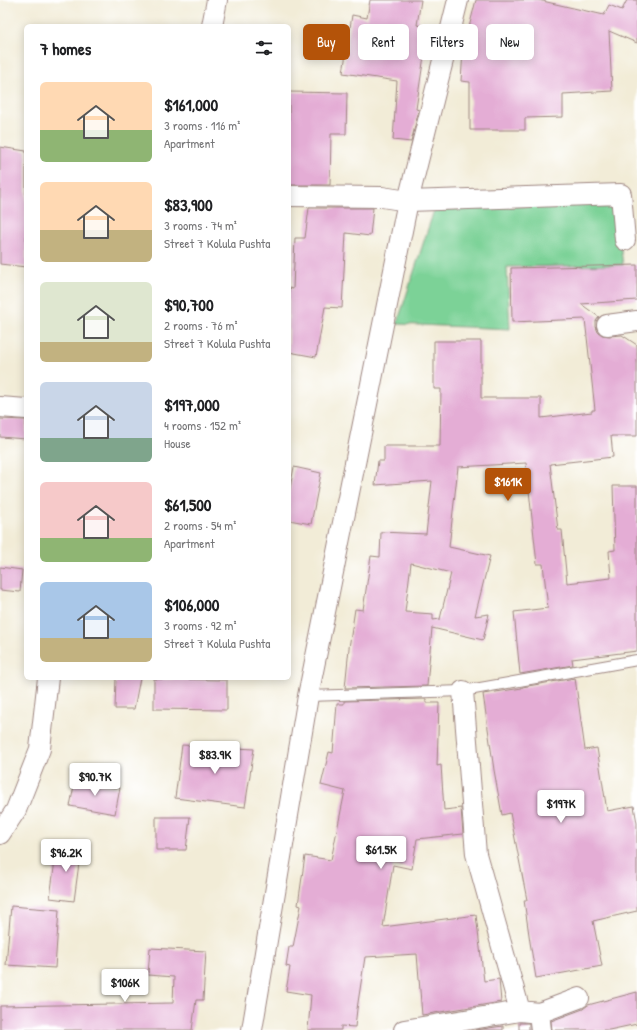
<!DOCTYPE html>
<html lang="en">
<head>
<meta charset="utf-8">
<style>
	:root { --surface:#fff; --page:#f2f2f2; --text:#202124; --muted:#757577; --accent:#b45309 }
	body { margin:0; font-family:"Patrick Hand",sans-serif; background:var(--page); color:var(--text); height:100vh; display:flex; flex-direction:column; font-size:15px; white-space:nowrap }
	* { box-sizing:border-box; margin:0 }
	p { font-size:13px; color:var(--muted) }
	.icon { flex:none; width:22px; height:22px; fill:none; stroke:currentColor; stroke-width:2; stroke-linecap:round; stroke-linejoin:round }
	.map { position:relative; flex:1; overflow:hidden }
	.side { position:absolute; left:24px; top:24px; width:267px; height:656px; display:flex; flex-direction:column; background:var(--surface); border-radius:6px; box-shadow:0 2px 10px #0003 }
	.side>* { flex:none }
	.banner { position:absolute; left:303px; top:24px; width:274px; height:36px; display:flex; gap:8px }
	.price { position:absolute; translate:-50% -34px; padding:0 9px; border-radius:4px; background:#fff; color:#222; font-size:13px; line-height:26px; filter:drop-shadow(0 1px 2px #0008) }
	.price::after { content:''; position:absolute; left:50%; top:24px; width:12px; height:9px; margin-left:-6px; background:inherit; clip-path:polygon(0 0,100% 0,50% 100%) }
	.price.current { background:var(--accent); color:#fff }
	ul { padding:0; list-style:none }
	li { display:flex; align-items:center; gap:12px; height:100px; padding:0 16px }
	li span { display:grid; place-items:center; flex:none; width:112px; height:80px; border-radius:6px; color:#555 }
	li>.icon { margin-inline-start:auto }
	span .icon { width:48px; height:48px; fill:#fffc; stroke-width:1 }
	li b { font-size:17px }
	h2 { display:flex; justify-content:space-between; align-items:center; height:48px; padding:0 16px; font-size:17px }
	.chip { padding:0 14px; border-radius:6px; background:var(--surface); box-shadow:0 2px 10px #0003; font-size:14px; line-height:36px }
	.chip.current { background:var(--accent); color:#fff }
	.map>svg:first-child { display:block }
	.green { fill:#7bd297; stroke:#627861 }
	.building { fill:#e4add5; fill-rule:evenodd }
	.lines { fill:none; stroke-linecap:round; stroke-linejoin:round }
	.service-casing { stroke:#9e8681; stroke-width:12 }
	.minor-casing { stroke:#9e8681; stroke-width:22 }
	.service { stroke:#fff; stroke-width:10 }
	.minor { stroke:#fff; stroke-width:20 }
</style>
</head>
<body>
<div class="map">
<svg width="637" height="1030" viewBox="0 0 637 1030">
	<rect width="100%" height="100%" fill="#fff"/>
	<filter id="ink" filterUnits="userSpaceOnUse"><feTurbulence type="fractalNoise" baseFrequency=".025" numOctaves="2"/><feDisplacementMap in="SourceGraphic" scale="8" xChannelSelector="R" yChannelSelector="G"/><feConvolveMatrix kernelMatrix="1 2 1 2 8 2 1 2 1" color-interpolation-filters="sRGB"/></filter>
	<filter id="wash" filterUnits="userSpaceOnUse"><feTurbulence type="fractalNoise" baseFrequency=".012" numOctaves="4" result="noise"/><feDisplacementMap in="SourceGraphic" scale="16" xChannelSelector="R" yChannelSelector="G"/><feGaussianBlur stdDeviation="0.9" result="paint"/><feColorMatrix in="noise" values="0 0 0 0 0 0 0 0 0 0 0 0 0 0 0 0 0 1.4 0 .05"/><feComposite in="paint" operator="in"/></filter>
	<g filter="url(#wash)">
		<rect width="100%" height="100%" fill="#f2ecd7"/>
		<path class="green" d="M615 202 623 265 507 267 510 329 397 324 434 210Z"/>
		<g id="blocks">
			<path class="building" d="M370 0H421L417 25 427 27V36L416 109 419 110 411 142 393 140 397 81 343 73 352 15 367 18Z
				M476 0H538L604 15 609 5 622 10 627 0H637V43L609 31 612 91 563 94V117L525 118V130H470V82L461 81 463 51Z
				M289 92 347 93 346 134H331L330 185H289Z
				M0 147 26 151V267L0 264Z
				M309 208H373L370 236 346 233 342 308 325 307 316 357 289 352V288L293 289 295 238H305Z
				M637 265V300L581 304 599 317 596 321V327L598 332 602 335 609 336 622 335 637 345V436H611L613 457 550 464 558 530H562L567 583 611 578 609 551 615 550 613 486H637V651L572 659 573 665 520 674 514 612 548 608 543 564H537L526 463 458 467 449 547 490 556 475 616 489 614 483 640 432 628 427 686 345 688 349 648 355 609 363 610 371 556 380 557 381 532 426 534 432 481 375 485 378 461H384V446H440L441 389H434V341H481V398H541V418L592 412V410H595L585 319 512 322 511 268ZM411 563 451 573 440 619 433 620V614L405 612Z
				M0 419 26 420V439L0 437Z
				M294 467 321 473 311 524 289 520V494Z
				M0 567 22 570 20 592 0 590Z
				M116 678H140L134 709H115Z
				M575 678 585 750 597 748 607 811 634 806 637 823V911L593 921 602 966 536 978 530 942 524 900H527L510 813 502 815 494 770 483 694 522 688V687Z
				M154 679 227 680V710L154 709Z
				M426 699V703H439L437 766 441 765 444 810 461 808 463 834 417 839 412 869 393 865 383 927 476 915 484 981 499 979 501 1002 422 1015 417 954 365 957 357 1009 355 1027 341 1026V1030H308L311 995 286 991 290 967 286 966 289 947H293L301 906 298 905 305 856 331 860 345 791 321 785 329 752 333 753 337 704H344V701Z
				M182 745 254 749 245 807 175 798Z
				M75 781 120 788 115 814 70 806Z
				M156 817H190L186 850H156Z
				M57 845 81 848 74 901 50 898Z
				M11 906 59 910 55 968 6 965Z
				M150 948 206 951 203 1000H196L192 1030H0V1006L173 1003 174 977 148 975Z
				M637 992V1024L609 1030H552L551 1021 583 1009 588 1005Z
				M519 1023H529V1030H519Z
				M503 1026V1030H475Z"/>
		</g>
	</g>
	<g filter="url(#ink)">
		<use href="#blocks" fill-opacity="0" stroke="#9e8681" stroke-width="1"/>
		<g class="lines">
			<g class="service-casing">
				<path id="service" d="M308 696 463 691 637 660"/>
			</g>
			<g class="minor-casing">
				<path id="minor" d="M212 26 217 0
					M289 196 382 197 408 201 621 194 625 240
					M607 325 637 321
					M0 407 26 409
					M463 691 476 854 520 1011
					M0 834 16 810 40 749 48 678
					M539 1013 541 1030
					M252 1030 308 696 408 201 458 0
					M404 1030 520 1011 539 1013 579 998"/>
			</g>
			<use href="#service" class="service"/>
			<use href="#minor" class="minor"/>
		</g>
	</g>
</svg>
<b class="price current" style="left:508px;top:502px">$161K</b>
<b class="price" style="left:215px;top:775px">$83.9K</b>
<b class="price" style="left:95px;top:797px">$90.7K</b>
<b class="price" style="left:561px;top:824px">$197K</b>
<b class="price" style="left:381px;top:870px">$61.5K</b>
<b class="price" style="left:66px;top:873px">$96.2K</b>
<b class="price" style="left:125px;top:1003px">$106K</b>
<div class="banner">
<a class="chip current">Buy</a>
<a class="chip">Rent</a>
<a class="chip">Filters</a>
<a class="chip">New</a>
</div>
<section class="side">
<h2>7 homes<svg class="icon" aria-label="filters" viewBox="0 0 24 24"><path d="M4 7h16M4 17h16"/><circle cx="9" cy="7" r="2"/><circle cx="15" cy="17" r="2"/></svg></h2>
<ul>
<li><span style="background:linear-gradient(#ffd9b3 60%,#8fb573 0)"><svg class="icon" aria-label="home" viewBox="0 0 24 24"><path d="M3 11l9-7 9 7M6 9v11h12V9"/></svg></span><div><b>$161,000</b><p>3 rooms · 116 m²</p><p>Apartment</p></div></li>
<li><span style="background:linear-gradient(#ffd9b3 60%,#c2b280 0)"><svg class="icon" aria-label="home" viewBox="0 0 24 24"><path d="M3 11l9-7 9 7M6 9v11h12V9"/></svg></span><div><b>$83,900</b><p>3 rooms · 74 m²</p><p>Street 7 Kolula Pushta</p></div></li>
<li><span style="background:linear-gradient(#dfe7d0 75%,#c2b280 0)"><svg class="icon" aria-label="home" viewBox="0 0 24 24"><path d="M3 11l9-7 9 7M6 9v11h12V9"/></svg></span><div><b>$90,700</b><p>2 rooms · 76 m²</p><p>Street 7 Kolula Pushta</p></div></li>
<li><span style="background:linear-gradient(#c9d6e8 70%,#7fa58c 0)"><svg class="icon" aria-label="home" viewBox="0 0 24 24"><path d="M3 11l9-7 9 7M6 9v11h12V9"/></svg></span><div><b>$197,000</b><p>4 rooms · 152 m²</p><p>House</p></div></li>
<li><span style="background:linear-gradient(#f6c9c9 70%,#8fb573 0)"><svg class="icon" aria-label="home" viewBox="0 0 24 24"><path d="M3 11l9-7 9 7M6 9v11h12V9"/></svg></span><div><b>$61,500</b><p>2 rooms · 54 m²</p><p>Apartment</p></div></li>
<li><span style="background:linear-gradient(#a9c7e8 70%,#c2b280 0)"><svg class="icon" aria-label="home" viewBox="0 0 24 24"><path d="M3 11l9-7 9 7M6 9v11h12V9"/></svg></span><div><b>$106,000</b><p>3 rooms · 92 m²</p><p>Street 7 Kolula Pushta</p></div></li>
</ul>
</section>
</div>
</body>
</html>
